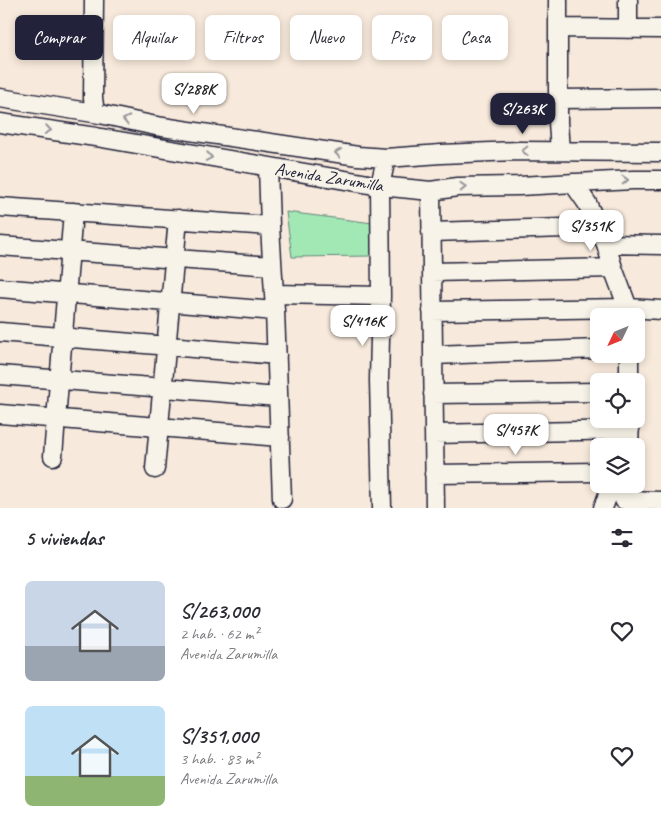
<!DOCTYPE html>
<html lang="es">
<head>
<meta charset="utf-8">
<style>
	:root { --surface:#fff; --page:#f2f2f3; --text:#2b2b33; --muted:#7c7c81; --accent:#22223b }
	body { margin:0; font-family:Caveat,sans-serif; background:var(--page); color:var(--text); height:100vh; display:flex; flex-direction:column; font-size:19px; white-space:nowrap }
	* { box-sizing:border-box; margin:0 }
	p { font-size:16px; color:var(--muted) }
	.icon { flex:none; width:28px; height:28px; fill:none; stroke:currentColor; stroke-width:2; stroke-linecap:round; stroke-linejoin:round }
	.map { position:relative; height:508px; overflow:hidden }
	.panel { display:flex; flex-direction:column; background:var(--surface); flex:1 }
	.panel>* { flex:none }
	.banner { position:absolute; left:15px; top:15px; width:631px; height:45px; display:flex; gap:10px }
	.needle { width:32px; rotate:227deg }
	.controls { position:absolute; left:590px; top:308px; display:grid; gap:10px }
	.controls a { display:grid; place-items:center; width:55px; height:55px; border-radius:8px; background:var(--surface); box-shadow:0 2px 8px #0003; font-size:25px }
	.price { position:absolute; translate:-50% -42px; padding:0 11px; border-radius:10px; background:#fff; color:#222; font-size:16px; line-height:32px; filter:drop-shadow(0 1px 2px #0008) }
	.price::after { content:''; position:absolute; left:50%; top:30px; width:15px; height:11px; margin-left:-8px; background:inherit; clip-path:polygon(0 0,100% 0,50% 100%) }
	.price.active { background:var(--accent); color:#fff }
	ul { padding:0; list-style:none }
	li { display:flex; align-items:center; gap:15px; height:125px; padding:0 25px }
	li span { display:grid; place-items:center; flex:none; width:140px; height:100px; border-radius:8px; color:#555 }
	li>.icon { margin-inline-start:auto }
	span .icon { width:60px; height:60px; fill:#fffc; stroke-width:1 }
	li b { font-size:21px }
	h2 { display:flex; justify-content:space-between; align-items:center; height:60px; padding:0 25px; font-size:21px }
	.pill { padding:0 18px; border-radius:8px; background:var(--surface); box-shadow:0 2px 8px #0003; font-size:18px; line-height:45px }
	.pill.active { background:var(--accent); color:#fff }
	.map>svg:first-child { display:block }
	.green { fill:#a2e8b4; stroke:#628578 }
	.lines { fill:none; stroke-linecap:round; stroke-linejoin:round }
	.minor-casing { stroke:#22223b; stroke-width:21 }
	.minor { stroke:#f7f3e8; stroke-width:18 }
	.oneway { stroke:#97959a }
	.labels { text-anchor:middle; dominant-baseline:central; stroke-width:4.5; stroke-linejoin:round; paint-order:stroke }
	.street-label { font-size:18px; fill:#22223b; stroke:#f7f3e8 }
</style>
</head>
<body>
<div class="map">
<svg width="661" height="508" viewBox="0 0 661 508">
	<rect width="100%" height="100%" fill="#f7e9db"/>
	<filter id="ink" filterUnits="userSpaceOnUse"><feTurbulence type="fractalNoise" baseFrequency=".02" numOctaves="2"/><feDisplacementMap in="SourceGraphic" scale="10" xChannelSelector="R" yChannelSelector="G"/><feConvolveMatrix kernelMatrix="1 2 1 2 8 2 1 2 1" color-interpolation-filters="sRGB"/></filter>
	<g filter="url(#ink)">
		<path class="green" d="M286 212 373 223 372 256 292 257Z"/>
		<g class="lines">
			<g class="minor-casing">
				<path id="minor" d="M94 0 93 98 95 113
					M558 0V122L560 151
					M628 0V29
					M558 28 661 29
					M0 98 100 114 156 126 358 156 386 158 441 154 519 151 661 152
					M558 99 661 98
					M0 123 96 137 380 186 431 191 457 187 519 186 633 180H661
					M268 167 270 226 275 311 282 499
					M573 183 587 203 606 244 613 268 628 308V316
					M431 191 435 508
					M0 207 270 226
					M431 232 598 227
					M606 244 661 245
					M0 246 272 266
					M432 272 613 268
					M0 288 275 311
					M274 294 381 296
					M432 311 628 308 661 310
					M0 332 277 355
					M629 354V381
					M433 355 599 349
					M0 375 278 397
					M433 394 599 392
					M0 414 280 437
					M434 434 630 430
					M629 446 630 419
					M53 456 73 212
					M155 469 178 219
					M434 474 599 472
					M624 500 661 501
					M382 508 379 380 381 296 380 186 386 158
					M603 508 612 484"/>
			</g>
			<use href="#minor" class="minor"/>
		</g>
		<defs><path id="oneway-chevron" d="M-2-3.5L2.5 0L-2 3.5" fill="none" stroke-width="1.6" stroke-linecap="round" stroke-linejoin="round" transform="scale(1.25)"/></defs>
		<g class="oneway">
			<use href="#oneway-chevron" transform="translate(126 120) rotate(-168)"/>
			<use href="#oneway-chevron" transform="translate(48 130) rotate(9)"/>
			<use href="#oneway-chevron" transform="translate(525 151) rotate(179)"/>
			<use href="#oneway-chevron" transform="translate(338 153) rotate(-171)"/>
			<use href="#oneway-chevron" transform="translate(209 157) rotate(10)"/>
			<use href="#oneway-chevron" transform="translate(625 180) rotate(-2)"/>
			<use href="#oneway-chevron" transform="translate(463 187) rotate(-2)"/>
		</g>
	</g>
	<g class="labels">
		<g class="street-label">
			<text transform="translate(329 177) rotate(9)">Avenida Zarumilla</text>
		</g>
	</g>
</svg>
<div class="controls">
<a><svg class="needle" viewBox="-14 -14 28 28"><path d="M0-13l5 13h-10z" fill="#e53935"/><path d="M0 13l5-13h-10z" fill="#7c7c81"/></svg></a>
<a><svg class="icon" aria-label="locate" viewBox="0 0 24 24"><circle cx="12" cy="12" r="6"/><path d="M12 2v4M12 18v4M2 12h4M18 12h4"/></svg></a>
<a><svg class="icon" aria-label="layers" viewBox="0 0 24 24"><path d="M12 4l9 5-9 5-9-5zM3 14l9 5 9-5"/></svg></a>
</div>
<b class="price" style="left:194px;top:115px">S/288K</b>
<b class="price active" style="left:523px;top:135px">S/263K</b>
<b class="price" style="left:591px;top:252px">S/351K</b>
<b class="price" style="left:363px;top:347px">S/416K</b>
<b class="price" style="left:516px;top:456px">S/457K</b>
<div class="banner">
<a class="pill active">Comprar</a>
<a class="pill">Alquilar</a>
<a class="pill">Filtros</a>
<a class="pill">Nuevo</a>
<a class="pill">Piso</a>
<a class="pill">Casa</a>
</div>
</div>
<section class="panel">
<h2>5 viviendas<svg class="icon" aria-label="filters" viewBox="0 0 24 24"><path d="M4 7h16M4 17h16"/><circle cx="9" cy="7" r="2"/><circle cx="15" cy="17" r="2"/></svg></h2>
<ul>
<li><span style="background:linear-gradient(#c9d6e8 65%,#9aa5b1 0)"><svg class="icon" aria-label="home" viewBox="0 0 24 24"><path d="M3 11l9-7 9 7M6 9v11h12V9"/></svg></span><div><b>S/263,000</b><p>2 hab. · 62 m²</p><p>Avenida Zarumilla</p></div><svg class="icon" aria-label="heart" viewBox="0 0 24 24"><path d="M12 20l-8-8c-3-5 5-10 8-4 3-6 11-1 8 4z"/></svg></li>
<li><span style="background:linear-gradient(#bfe0f5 70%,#8fb573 0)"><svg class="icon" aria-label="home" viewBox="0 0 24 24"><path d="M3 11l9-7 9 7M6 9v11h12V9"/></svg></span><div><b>S/351,000</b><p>3 hab. · 83 m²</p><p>Avenida Zarumilla</p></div><svg class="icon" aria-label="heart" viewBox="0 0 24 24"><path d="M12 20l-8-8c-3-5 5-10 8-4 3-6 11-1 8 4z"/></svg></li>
</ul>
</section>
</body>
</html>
